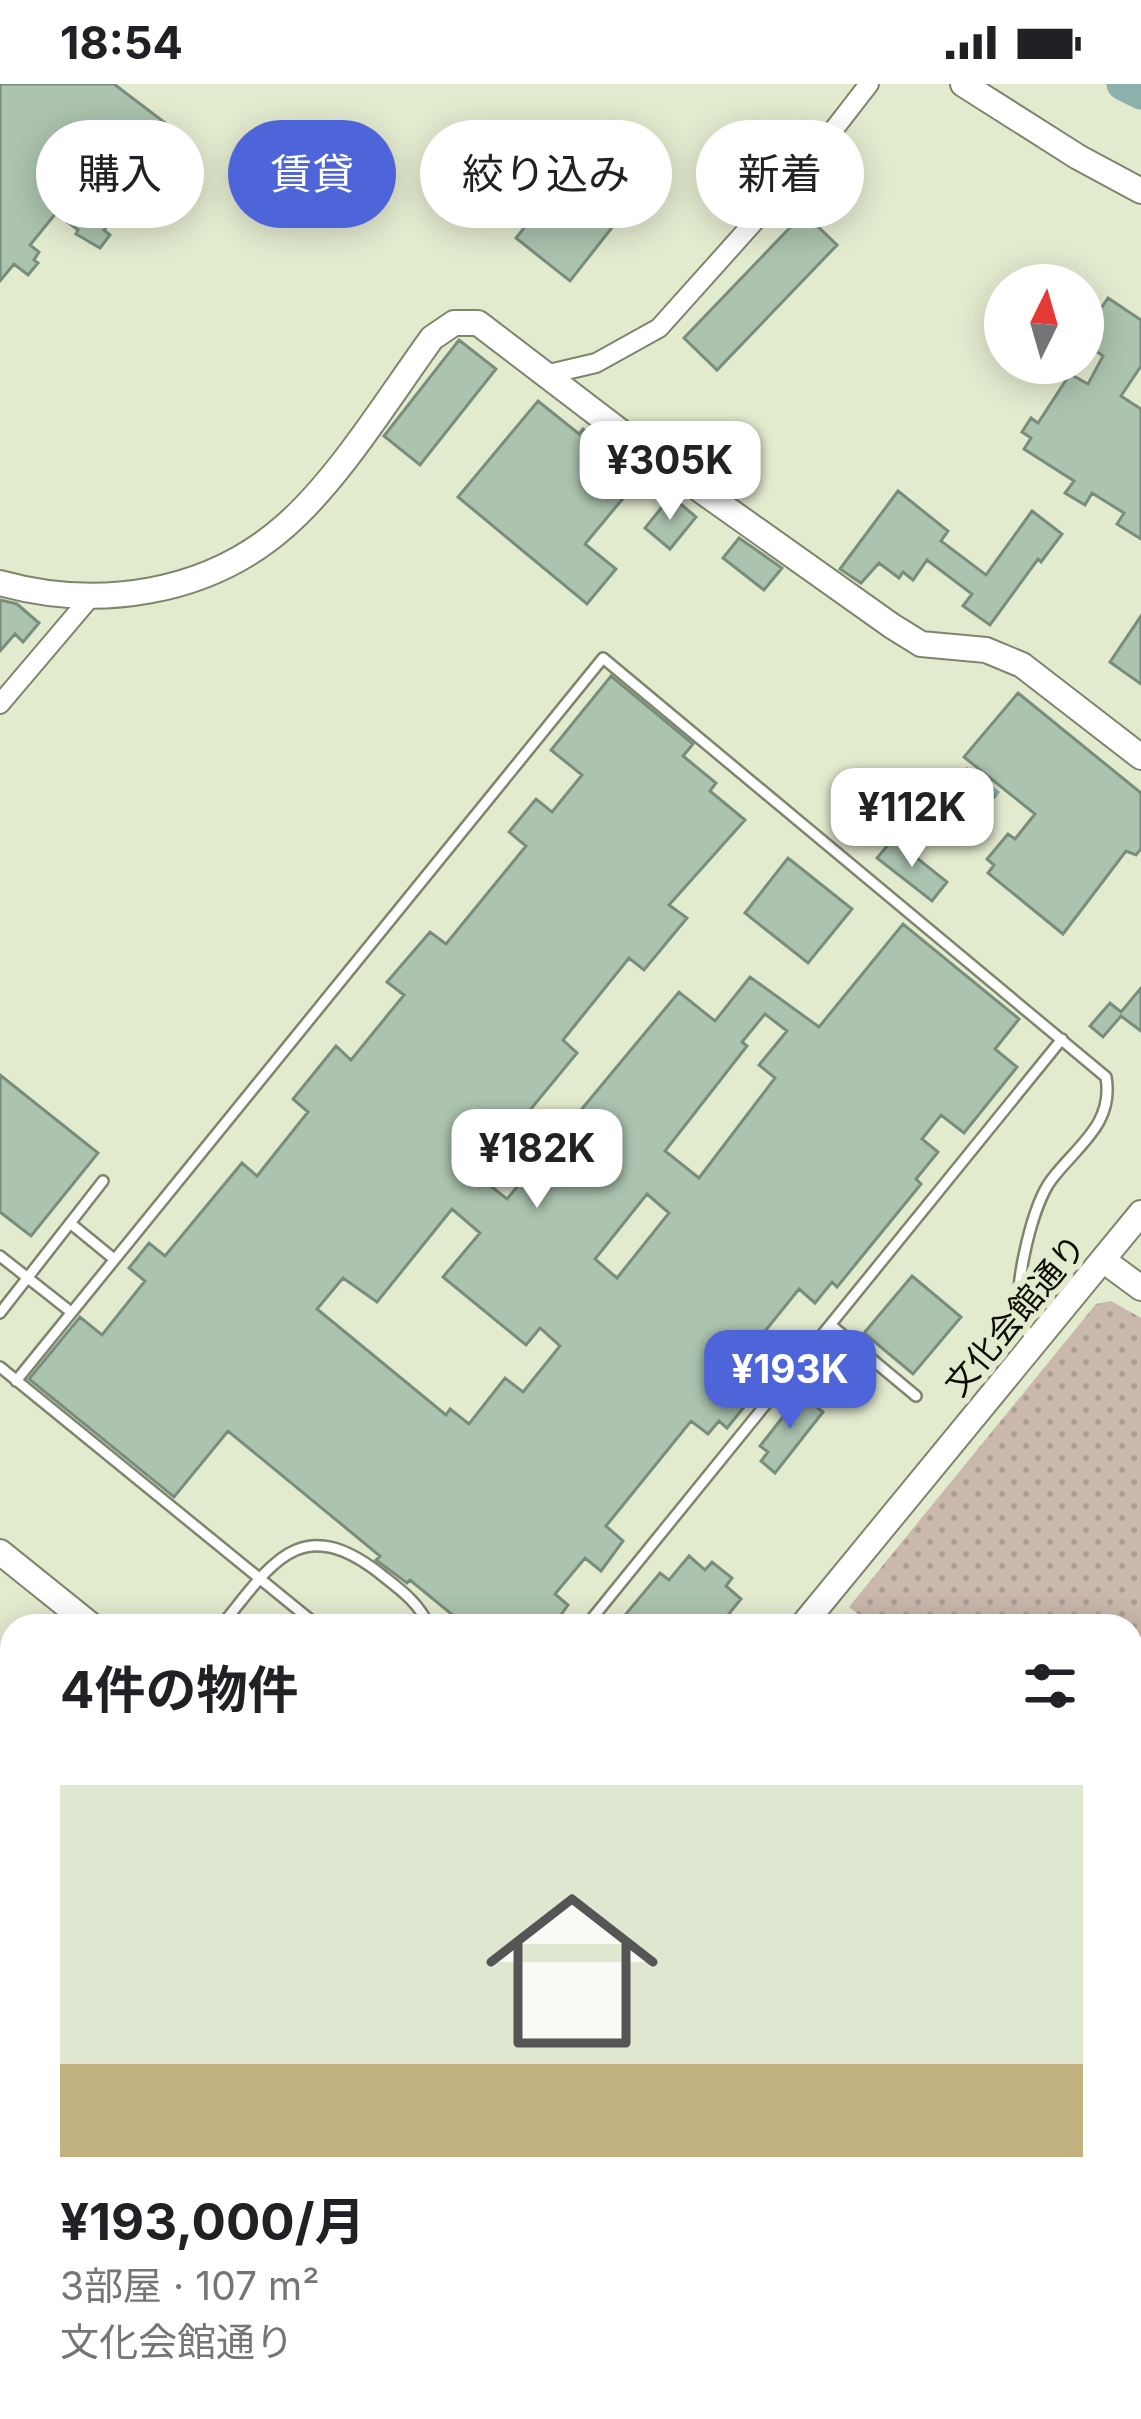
<!DOCTYPE html>
<html lang="ja">
<head>
<meta charset="utf-8">
<style>
	:root { --surface:#fff; --page:#f2f2f2; --text:#202124; --muted:#757577; --accent:#4e64d9 }
	body { margin:0; font-family:Inter,"Noto Sans JP",sans-serif; background:var(--page); color:var(--text); height:100vh; display:flex; flex-direction:column; font-size:45px; white-space:nowrap }
	* { box-sizing:border-box; margin:0 }
	p { font-size:39px; color:var(--muted) }
	.icon { flex:none; width:66px; height:66px; fill:none; stroke:currentColor; stroke-width:2; stroke-linecap:round; stroke-linejoin:round }
	.map { position:relative; flex:1; overflow:hidden }
	.sheet { position:absolute; left:0px; top:1530px; width:1143px; height:807px; display:flex; flex-direction:column; background:var(--surface); border-radius:36px 36px 0 0; box-shadow:0 6px 30px #0003 }
	.sheet>* { flex:none }
	.guide { position:absolute; left:36px; top:36px; width:1071px; height:108px; display:flex; gap:24px }
	.needle { width:78px; rotate:5deg }
	.controls { position:absolute; left:984px; top:180px; display:grid; gap:24px }
	.controls a { display:grid; place-items:center; width:120px; height:120px; border-radius:50%; background:var(--surface); box-shadow:0 6px 30px #0003; font-size:60px }
	.price { position:absolute; translate:-50% -102px; padding:0 27px; border-radius:24px; background:#fff; color:#222; font-size:39px; line-height:78px; filter:drop-shadow(0 3px 6px #0008) }
	.price::after { content:''; position:absolute; left:50%; top:72px; width:36px; height:27px; margin-left:-18px; background:inherit; clip-path:polygon(0 0,100% 0,50% 100%) }
	.price.selected { background:var(--accent); color:#fff }
	ul { padding:0; list-style:none }
	li { display:grid; align-content:center; gap:24px; height:636px; padding:0 60px }
	li span { display:grid; place-items:center; height:372px; border-radius:0px; color:#555 }
	li>.icon { margin-inline-start:auto }
	span .icon { width:216px; height:216px; fill:#fffc; stroke-width:1 }
	li b { font-size:51px }
	h2 { display:flex; justify-content:space-between; align-items:center; height:144px; padding:0 60px; font-size:51px }
	.chip { padding:0 42px; border-radius:54px; background:var(--surface); box-shadow:0 6px 30px #0003; font-size:42px; line-height:108px }
	.chip.selected { background:var(--accent); color:#fff }
	.status { display:flex; justify-content:space-between; align-items:center; height:84px; padding:0 60px; background:var(--surface); direction:ltr }
	.status svg { height:33px; fill:currentColor }
	.map>svg:first-child { display:block }
	.park { fill:url(#park-dots) }
	.water { fill:url(#water-rules) }
	.lines { fill:none; stroke-linecap:round; stroke-linejoin:round }
	.river { stroke:#8cb3ab; stroke-width:33 }
	.building { fill:#abc3af; stroke:#788e7c; stroke-width:3; fill-rule:evenodd }
	.service-casing { stroke:#7f856c; stroke-width:14 }
	.minor-casing { stroke:#7f856c; stroke-width:22 }
	.tertiary-casing { stroke:#7f856c; stroke-width:28 }
	.service { stroke:#fff; stroke-width:9 }
	.minor { stroke:#fff; stroke-width:18 }
	.tertiary { stroke:#fff; stroke-width:24 }
	.labels { text-anchor:middle; dominant-baseline:central; stroke-width:12; stroke-linejoin:round; paint-order:stroke }
	.street-label { font-size:33px; fill:#0c0e06; stroke:#e3ebcf }
</style>
</head>
<body>
<div class="status"><b>18:54</b><svg viewBox="0 0 49 12"><path d="M0 12V9h3v3zM5 12V6h3v6zM10 12V3h3v9zM15 12V0h3v12zM26 1h20v11H26zM47 4h2v5h-2z"/></svg></div>
<div class="map">
<svg width="1141" height="2335" viewBox="0 0 1141 2335">
	<defs>
		<pattern id="park-dots" width="8" height="8" patternUnits="userSpaceOnUse" patternTransform="scale(3)"><rect width="8" height="8" fill="#c9b8ab"/><path d="M2 2h.1M6 6h.1" fill="none" stroke="#ab9d92" stroke-width="1.8" stroke-linecap="round"/></pattern>
		<pattern id="water-rules" width="6" height="5" patternUnits="userSpaceOnUse" patternTransform="scale(3)"><rect width="6" height="5" fill="#8cb3ab"/><path d="M0 2.5h6" fill="none" stroke="#789992"/></pattern>
	</defs>
	<rect width="100%" height="100%" fill="#e3ebcf"/>
	<path class="park" d="M1111 1217 1141 1234V1683L1131 1695V1542H873L849 1523 1096 1220Z"/>
	<path class="water" d="M967 683 1000 708 975 740 942 714Z"/>
	<g class="lines">
		<path class="river" d="M1123 0 1141 9"/>
	</g>
	<path class="building" d="M0 0H114L181 51 160 94 151 87 104 146 110 151 100 164 76 150 78 146 56 129 30 161 39 168 34 176 38 179 28 191 14 180 0 197Z
		M571 85 625 127 570 197 516 154Z
		M804 129 837 161 717 286 684 254Z
		M1108 214 1141 236V282L1121 312 1141 325V455L1117 440 1124 429 1092 409 1085 421 1065 409 1074 397 1024 365 1031 354 1022 348 1031 334 1038 339 1070 290 1088 300 1103 272 1083 258V251Z
		M459 256 496 285 420 381 384 352Z
		M538 317 579 350 583 345 636 387 624 401 630 406 585 460 616 485 587 520 458 413Z
		M898 407 948 447 941 457 986 491 1032 427 1062 450 1041 478 1038 475 990 541 963 522 972 510 927 476 913 496 903 488 899 494 879 479 861 499 840 485Z
		M671 412 696 433 670 465 645 444Z
		M739 454 782 484 764 506 723 474Z
		M0 516 17 520 39 539 23 558 15 550 0 567Z
		M1141 532V600L1110 578Z
		M611 592 693 660 683 672 716 699 710 707 745 736 669 821 687 834 644 886 629 874 563 956 577 969 544 1009 507 1054 493 1043 469 1072 485 1084 478 1092 507 1115 679 908 715 937 750 893 819 943 903 840 1019 935 995 965 1017 983 964 1049 941 1031 922 1055 938 1068 916 1095 921 1100 837 1203 832 1198 815 1219 799 1205 753 1262 778 1281 727 1344 719 1337 708 1350 691 1337 606 1442 623 1457 601 1487 585 1474 555 1510 568 1521 553 1542H466L410 1496 407 1499 376 1476 380 1472 228 1347 174 1413 29 1295 80 1233 102 1251 145 1197 129 1184 149 1159 165 1172 242 1079 257 1092 308 1028 293 1015 336 962 351 976 404 911 387 898 430 848 446 860 526 762 509 748 536 715 552 728 582 691 551 666ZM765 930 787 947 759 981 775 994 699 1094 665 1067 747 962 742 958ZM647 1110 669 1129 617 1194 595 1175ZM452 1125 480 1149 443 1193 526 1261 540 1244 560 1262 523 1308 505 1294 469 1340 450 1325 446 1331 317 1225 343 1194 377 1218Z
		M1018 609 1141 709V765L1136 771 1126 767 1063 850 988 789 994 781 987 775 1008 750 1015 755 1035 730 964 673Z
		M893 755 947 798 932 817 877 774Z
		M788 774 852 825 808 879 745 829Z
		M1141 904V947L1121 932 1103 953 1090 942 1110 919 1121 928Z
		M0 991 98 1069 31 1152 0 1128Z
		M912 1192 961 1233 913 1290 864 1249Z
		M801 1310 823 1328 775 1389 761 1377 768 1368 760 1362Z
		M689 1472 705 1486 712 1478 732 1494 726 1502 741 1515 719 1542H616L660 1489 669 1496Z"/>
	<g class="lines">
		<g class="service-casing">
			<path id="service" d="M70 1139 114 1175
				M0 1172 71 1228
				M0 1229 103 1097
				M832 1242 916 1312
				M0 1283 318 1542
				M16 1297 603 574 1106 993C1114 1040 1078 1061 1052 1095 1033 1119 1014 1199 1020 1229 1021 1237 1027 1247 1030 1255
				M221 1542C271 1481 299 1428 378 1488 398 1504 418 1517 429 1542
				M586 1542 1062 955
				M0 2275 1 2274
				M591 2335 592 2332"/>
		</g>
		<g class="minor-casing">
			<path id="minor" d="M549 290 596 279 659 244 814 71 869 0
				M0 620 89 515
				M0 1635H12
				M0 1770 12 1771
				M0 1941 12 1950
				M0 2036 12 2034
				M0 2172 12 2156
				M786 2325 788 2335
				M867 2325 884 2335
				M423 2335 429 2325
				M720 2335 725 2325"/>
		</g>
		<g class="tertiary-casing">
			<path id="tertiary" d="M963 0 1078 73 1141 107
				M0 499C97 526 207 511 285 442 339 395 389 313 432 254L454 239H478L651 371 892 542 921 560 986 566 1022 581 1141 673
				M1103 1176 1141 1204
				M0 1468 92 1542
				M802 1542 1141 1129
				M1057 2325 1069 2335
				M157 2335 165 2325"/>
		</g>
		<use href="#service" class="service"/>
		<use href="#minor" class="minor"/>
		<use href="#tertiary" class="tertiary"/>
	</g>
	<g class="labels">
		<g class="street-label">
			<text transform="translate(1015 1231) rotate(-50)">文化会館通り</text>
		</g>
	</g>
</svg>
<div class="controls">
<a><svg class="needle" viewBox="-14 -14 28 28"><path d="M0-13l5 13h-10z" fill="#e53935"/><path d="M0 13l5-13h-10z" fill="#757577"/></svg></a>
</div>
<b class="price" style="left:670px;top:439px">¥305K</b>
<b class="price" style="left:912px;top:786px">¥112K</b>
<b class="price" style="left:537px;top:1127px">¥182K</b>
<b class="price selected" style="left:790px;top:1348px">¥193K</b>
<div class="guide">
<a class="chip">購入</a>
<a class="chip selected">賃貸</a>
<a class="chip">絞り込み</a>
<a class="chip">新着</a>
</div>
<section class="sheet">
<h2>4件の物件<svg class="icon" aria-label="filters" viewBox="0 0 24 24"><path d="M4 7h16M4 17h16"/><circle cx="9" cy="7" r="2"/><circle cx="15" cy="17" r="2"/></svg></h2>
<ul>
<li><span style="background:linear-gradient(#dfe7d0 75%,#c2b280 0)"><svg class="icon" aria-label="home" viewBox="0 0 24 24"><path d="M3 11l9-7 9 7M6 9v11h12V9"/></svg></span><div><b>¥193,000/月</b><p>3部屋 · 107 m²</p><p>文化会館通り</p></div></li>
</ul>
</section>
</div>
</body>
</html>
